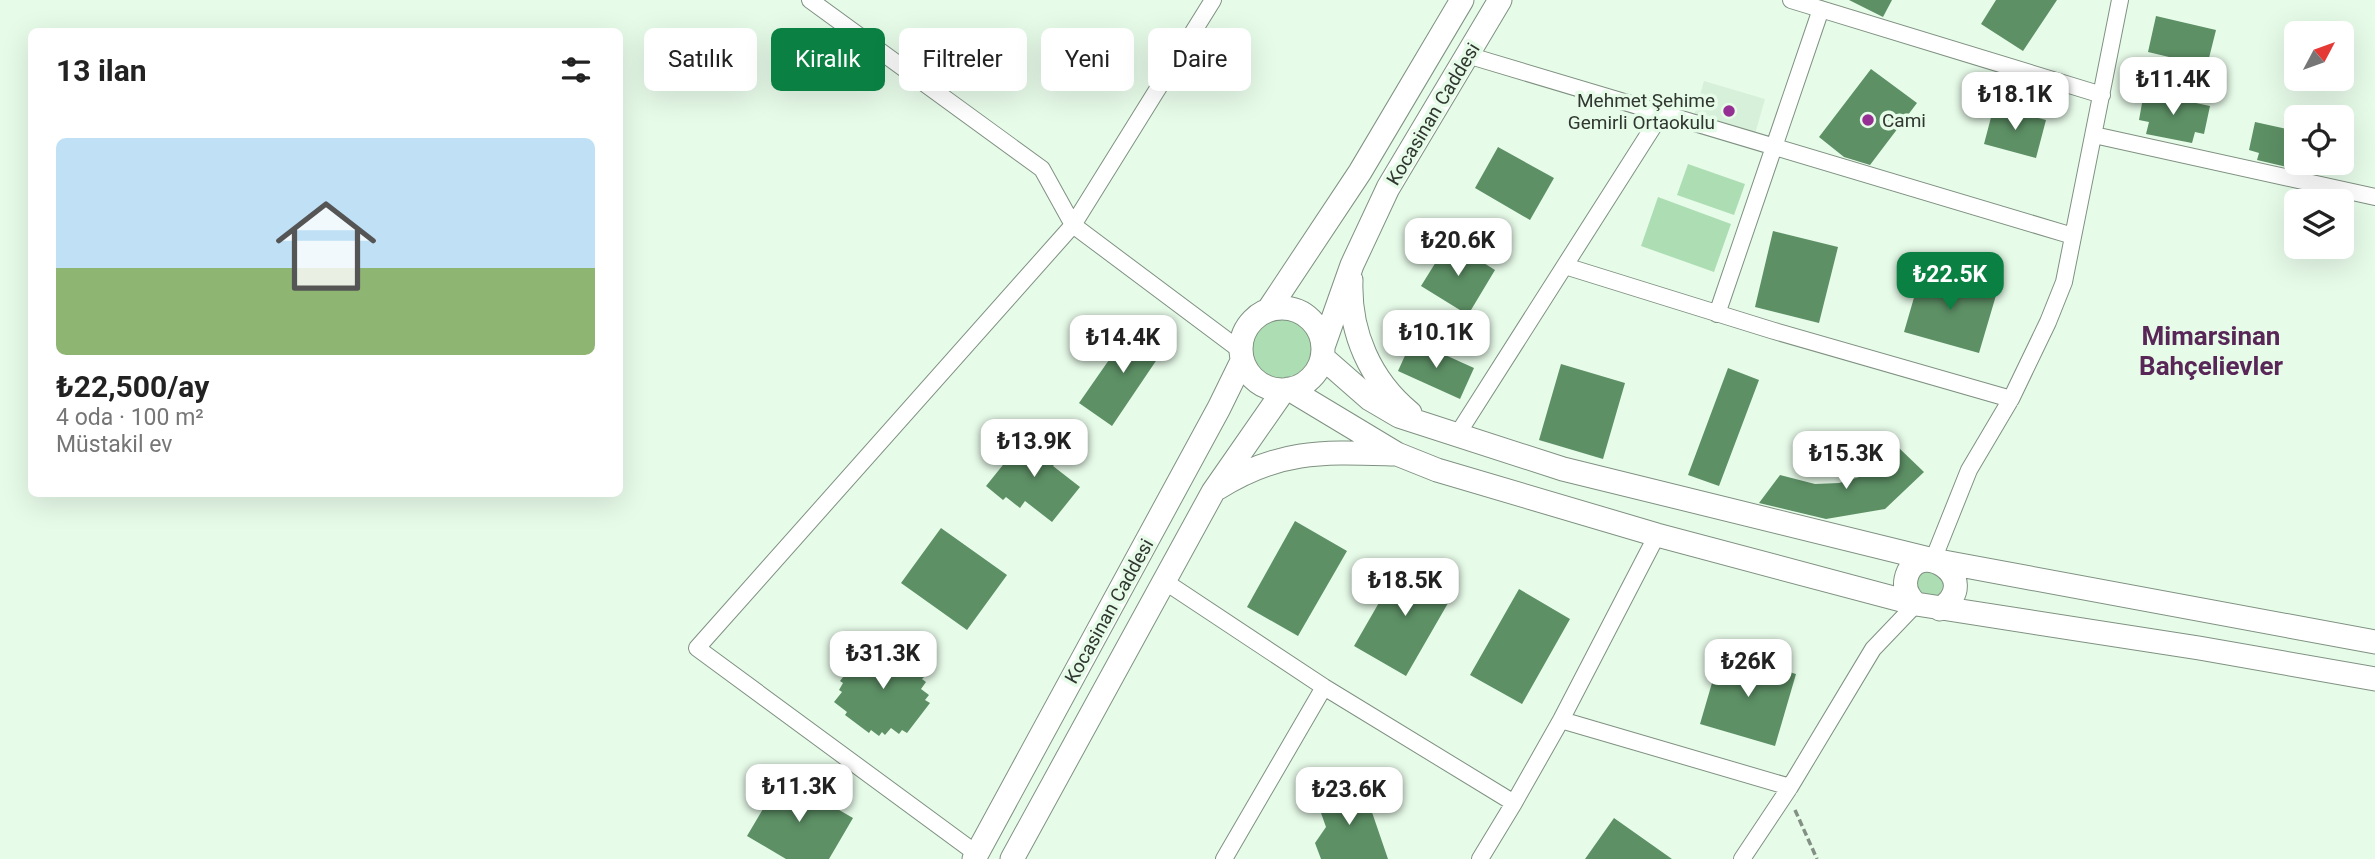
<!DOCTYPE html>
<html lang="tr">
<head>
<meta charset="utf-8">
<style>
	:root { --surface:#fff; --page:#f6f6f6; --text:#222; --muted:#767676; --accent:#0b8043 }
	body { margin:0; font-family:Roboto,sans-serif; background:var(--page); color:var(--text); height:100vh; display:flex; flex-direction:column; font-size:26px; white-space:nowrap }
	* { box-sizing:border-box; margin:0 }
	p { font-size:23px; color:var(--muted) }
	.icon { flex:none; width:38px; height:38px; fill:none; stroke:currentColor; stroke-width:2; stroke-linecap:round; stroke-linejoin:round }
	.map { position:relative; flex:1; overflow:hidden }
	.side { position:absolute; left:28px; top:28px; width:595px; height:469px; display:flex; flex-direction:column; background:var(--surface); border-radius:10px; box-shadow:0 7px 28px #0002 }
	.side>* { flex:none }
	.hud { position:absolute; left:644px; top:28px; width:665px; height:63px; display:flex; gap:14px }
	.needle { width:46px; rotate:49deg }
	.controls { position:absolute; left:2284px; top:21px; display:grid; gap:14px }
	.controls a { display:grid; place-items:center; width:70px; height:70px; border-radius:10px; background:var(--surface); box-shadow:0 7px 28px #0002; font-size:35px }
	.price { position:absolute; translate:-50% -60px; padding:0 16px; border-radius:14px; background:#fff; color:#222; font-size:23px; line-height:46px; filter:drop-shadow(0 2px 4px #0008) }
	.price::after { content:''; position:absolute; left:50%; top:42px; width:21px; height:16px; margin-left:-10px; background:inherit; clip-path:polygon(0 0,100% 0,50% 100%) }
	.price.current { background:var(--accent); color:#fff }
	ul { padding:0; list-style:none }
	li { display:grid; align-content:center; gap:14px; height:371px; padding:0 28px }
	li span { display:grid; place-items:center; height:217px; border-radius:10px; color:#555 }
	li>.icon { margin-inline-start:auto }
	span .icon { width:126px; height:126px; fill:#fffc; stroke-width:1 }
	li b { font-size:30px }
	h2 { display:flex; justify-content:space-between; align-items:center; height:84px; padding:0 28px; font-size:30px }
	.chip { padding:0 24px; border-radius:10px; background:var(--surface); box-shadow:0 7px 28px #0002; font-size:24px; line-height:63px }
	.chip.current { background:var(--accent); color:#fff }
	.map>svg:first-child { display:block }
	.built { fill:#d7f0da }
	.green { fill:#addeb3 }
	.building { fill:#5d9065 }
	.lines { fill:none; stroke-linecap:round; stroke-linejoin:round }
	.minor-casing { stroke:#7f9181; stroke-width:18 }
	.secondary-casing { stroke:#7f9181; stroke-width:25 }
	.path { stroke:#839084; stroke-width:3.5; stroke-dasharray:7 3.5; stroke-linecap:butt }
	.minor { stroke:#fff; stroke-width:16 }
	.secondary { stroke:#fff; stroke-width:23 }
	.poi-dot { fill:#952f94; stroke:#e7fbe9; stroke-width:2.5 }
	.labels { text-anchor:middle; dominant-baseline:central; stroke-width:7; stroke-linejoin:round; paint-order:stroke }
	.poi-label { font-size:19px; fill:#303730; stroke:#e7fbe9; text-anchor:end }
	.street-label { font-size:19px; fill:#303730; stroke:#e7fbe9 }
	.district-label { font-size:26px; font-weight:bold; fill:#582757; stroke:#e7fbe9 }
</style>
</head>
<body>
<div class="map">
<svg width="2375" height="859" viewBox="0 0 2375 859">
	<rect width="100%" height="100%" fill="#e7fbe9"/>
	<path class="built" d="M1704 81 1765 99 1753 141 1692 123Z"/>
	<path class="green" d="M1688 164 1745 184 1734 215 1677 195Z
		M1658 197 1731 224 1714 272 1641 246Z
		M1251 349a31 31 0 1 1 62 0a31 31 0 1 1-62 0Z
		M1920 568 1944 577V588L1937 597H1920L1913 577Z"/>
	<path class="building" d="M1849 0H1892L1883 17Z
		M1996 0H2057L2023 51 1981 24Z
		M2156 16 2216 30 2207 66 2148 52Z
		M1871 69 1917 103 1870 165 1844 157 1819 137Z
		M2144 92 2210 106 2204 134 2195 132 2192 143 2146 134 2149 122 2139 120Z
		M1994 106 2046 120 2036 158 1984 144Z
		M2255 122 2296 131V169L2257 160 2259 153 2249 150Z
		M1498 147 1554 178 1530 220 1475 188Z
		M1773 231 1838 247 1819 323 1755 307Z
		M1449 241 1495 270 1468 315 1421 286Z
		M1922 270 1997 292 1979 353 1904 332Z
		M1134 324 1166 346 1112 426 1079 403Z
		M1412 340 1474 368 1460 399 1398 371Z
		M1561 364 1625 383 1603 459 1539 440Z
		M1728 368 1759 380 1719 486 1688 475Z
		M1031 430 1048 445 1045 448 1059 459 1053 466 1080 487 1052 522 1025 501 1020 508 1006 497 1003 500 986 486Z
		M1899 448 1924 472 1885 509 1826 519 1759 503 1780 475 1815 484 1839 483 1866 475 1878 468Z
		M1295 521 1347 551 1298 636 1247 607Z
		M941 528 1007 575 967 630 901 583Z
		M1403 561 1455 591 1406 676 1354 646Z
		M1519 589 1570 619 1522 704 1470 675Z
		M881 641 894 651 896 648 920 667 918 669 926 675 922 679 926 682 921 689 929 695 925 700 930 703 907 733 902 730 899 734 891 728 885 735 882 732 879 736 871 730 869 733 845 715 847 712 834 702 842 692 839 690 843 683 840 681 862 652 865 655 870 648 873 651Z
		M1721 652 1796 674 1775 746 1700 724Z
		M782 777 853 818 829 859H786L747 836Z
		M1362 783 1388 859H1321L1315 843 1326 827 1316 799Z
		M1614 818 1672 859H1585Z"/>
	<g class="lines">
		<g class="minor-casing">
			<path id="minor" d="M810 0 1042 169 1073 225 1240 350
				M1791 0 2102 95
				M1467 55 2073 236
				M2094 135 2375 197
				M1565 266 1771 330 2011 399
				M1717 314 1821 9
				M1457 435 1662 113
				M1933 560 1969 470 2011 399 2048 322 2064 282 2120 0
				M1164 581 1324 687 1514 803 1561 720 1657 535
				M1561 720 1790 787
				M977 854 697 648 1073 225 1213 0
				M1224 859 1324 687
				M1480 859 1514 803
				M1742 859 1790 787 1873 649 1916 604"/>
		</g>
		<g class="secondary-casing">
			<path id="secondary" d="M1351 280C1349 332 1370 380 1410 413
				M1241 349a41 41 0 1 1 82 0a41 41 0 1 1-82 0Z
				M1269 309 1360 172 1462 0
				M1323 347 1352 265 1388 188 1500 0
				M1322 357 1370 399 1399 416 1563 469 1933 560 2375 642
				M1289 389 1397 454 1437 470 1657 535 1916 604 2199 648 2375 679
				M1218 488C1280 449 1324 452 1394 454
				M1916 604C1908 597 1904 589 1906 579 1915 535 1986 578 1940 609
				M974 859 1219 408 1242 361
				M1012 859 1213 492 1284 390"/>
		</g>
		<path class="path" d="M1795 810 1817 859"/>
		<use href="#minor" class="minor"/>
		<use href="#secondary" class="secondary"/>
	</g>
	<g class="poi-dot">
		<circle cx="1729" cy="111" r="7"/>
		<circle cx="1868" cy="120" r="7"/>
	</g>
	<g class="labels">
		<g class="poi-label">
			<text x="1715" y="100">Mehmet Şehime<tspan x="1715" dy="22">Gemirli Ortaokulu</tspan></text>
			<text x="1882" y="120" text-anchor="start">Cami</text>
		</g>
		<g class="street-label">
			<text transform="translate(1433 114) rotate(-59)">Kocasinan Caddesi</text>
			<text transform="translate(1109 611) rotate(-61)">Kocasinan Caddesi</text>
		</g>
		<g class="district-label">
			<text x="2211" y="336">Mimarsinan<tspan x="2211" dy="30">Bahçelievler</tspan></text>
		</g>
	</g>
</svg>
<div class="controls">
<a><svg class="needle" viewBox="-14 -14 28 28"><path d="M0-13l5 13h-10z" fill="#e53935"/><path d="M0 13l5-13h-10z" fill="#767676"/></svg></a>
<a><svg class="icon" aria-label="locate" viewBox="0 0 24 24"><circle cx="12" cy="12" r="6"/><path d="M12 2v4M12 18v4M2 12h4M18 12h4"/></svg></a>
<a><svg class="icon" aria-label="layers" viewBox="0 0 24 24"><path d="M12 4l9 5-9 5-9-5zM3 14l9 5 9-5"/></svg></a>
</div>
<b class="price" style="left:2173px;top:117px">₺11.4K</b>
<b class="price" style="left:2015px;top:132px">₺18.1K</b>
<b class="price" style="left:1458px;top:278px">₺20.6K</b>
<b class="price current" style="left:1950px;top:312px">₺22.5K</b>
<b class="price" style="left:1436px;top:370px">₺10.1K</b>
<b class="price" style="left:1123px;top:375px">₺14.4K</b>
<b class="price" style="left:1034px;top:479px">₺13.9K</b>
<b class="price" style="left:1846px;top:491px">₺15.3K</b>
<b class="price" style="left:1405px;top:618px">₺18.5K</b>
<b class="price" style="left:883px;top:691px">₺31.3K</b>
<b class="price" style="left:1748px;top:699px">₺26K</b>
<b class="price" style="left:799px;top:824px">₺11.3K</b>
<b class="price" style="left:1349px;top:827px">₺23.6K</b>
<div class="hud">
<a class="chip">Satılık</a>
<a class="chip current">Kiralık</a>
<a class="chip">Filtreler</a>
<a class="chip">Yeni</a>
<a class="chip">Daire</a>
</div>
<section class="side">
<h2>13 ilan<svg class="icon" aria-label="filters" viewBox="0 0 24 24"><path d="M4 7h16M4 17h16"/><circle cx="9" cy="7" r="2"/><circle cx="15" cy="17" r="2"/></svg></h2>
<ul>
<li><span style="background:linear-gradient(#bfe0f5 60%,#8fb573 0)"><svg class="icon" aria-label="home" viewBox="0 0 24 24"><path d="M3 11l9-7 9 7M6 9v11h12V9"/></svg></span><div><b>₺22,500/ay</b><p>4 oda · 100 m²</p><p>Müstakil ev</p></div></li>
</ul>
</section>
</div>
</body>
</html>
